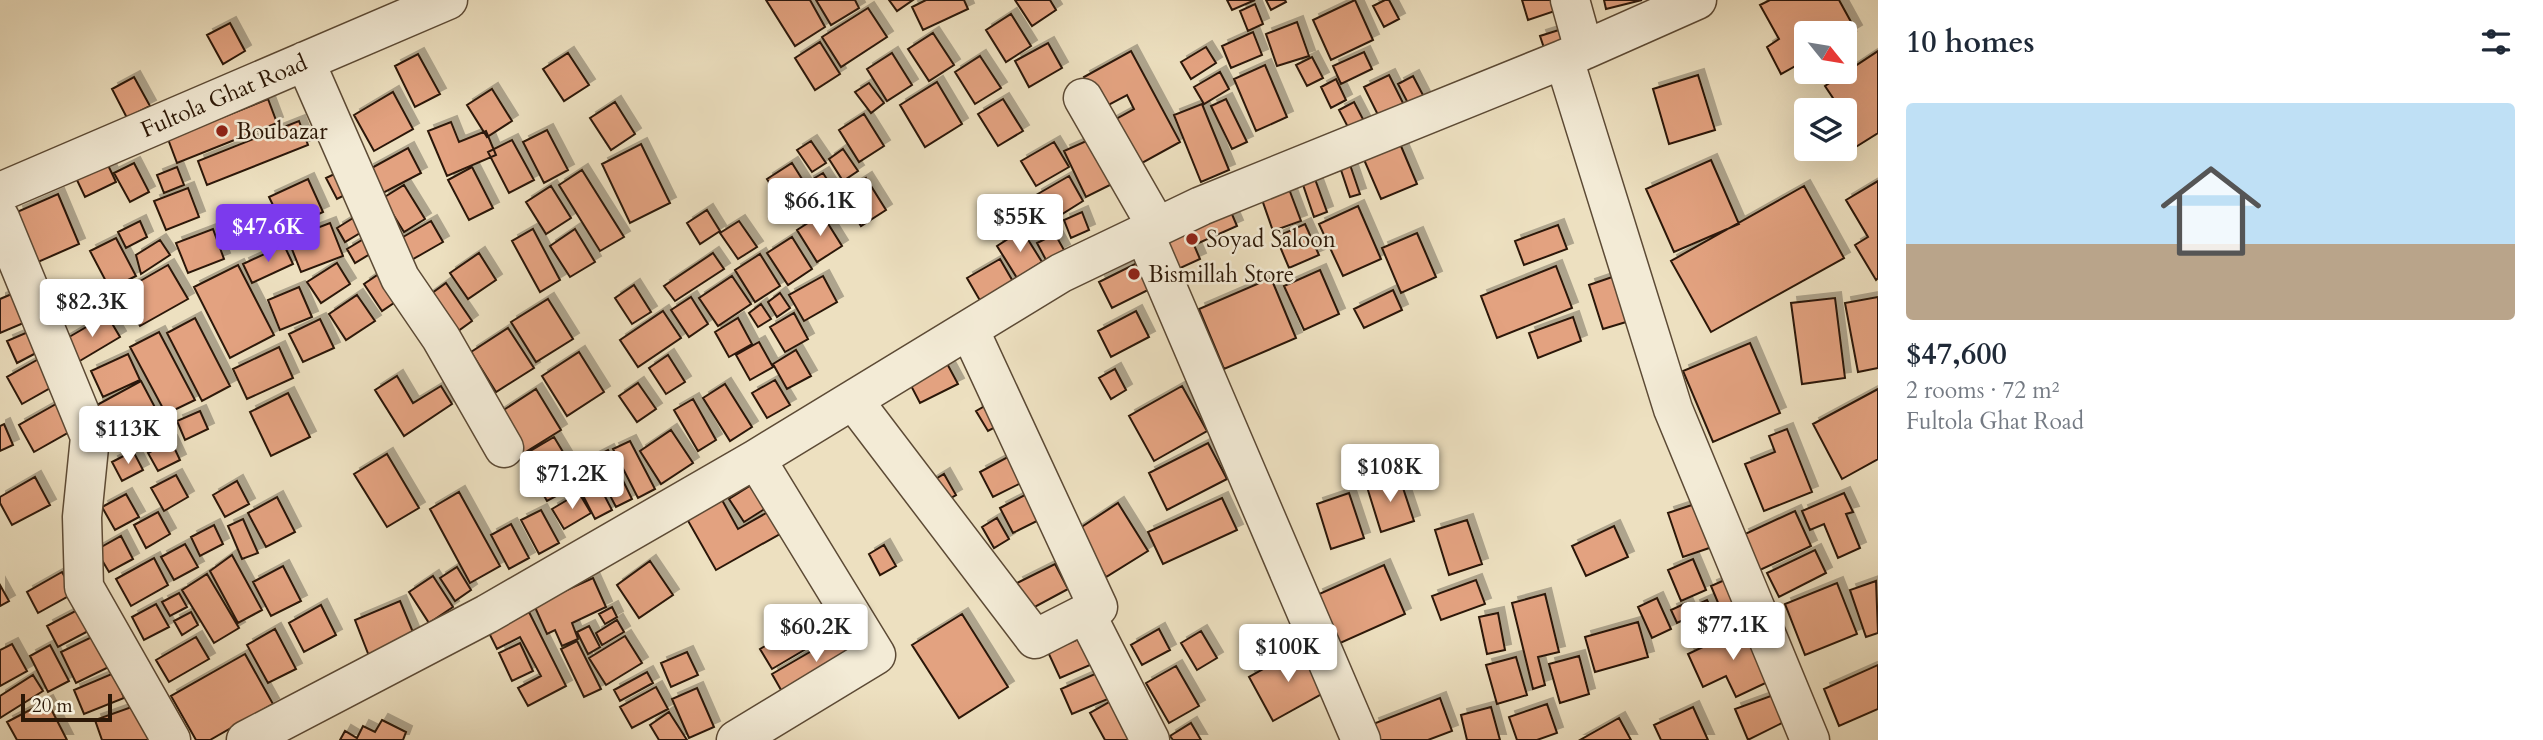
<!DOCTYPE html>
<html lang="en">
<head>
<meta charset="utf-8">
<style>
	:root { --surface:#fff; --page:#f6f6f7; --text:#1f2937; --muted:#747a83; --accent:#7c3aed }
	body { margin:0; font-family:Cardo,serif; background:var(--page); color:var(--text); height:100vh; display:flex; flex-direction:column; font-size:26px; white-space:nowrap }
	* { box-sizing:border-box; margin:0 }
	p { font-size:23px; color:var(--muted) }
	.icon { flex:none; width:38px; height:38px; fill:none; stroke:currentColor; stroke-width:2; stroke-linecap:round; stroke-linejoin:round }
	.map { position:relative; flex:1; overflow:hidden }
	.side { display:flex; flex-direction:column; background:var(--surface); width:665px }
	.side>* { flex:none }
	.needle { width:46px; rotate:120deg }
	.buttons { position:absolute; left:1794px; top:21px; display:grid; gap:14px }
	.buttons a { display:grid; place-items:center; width:63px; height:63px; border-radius:7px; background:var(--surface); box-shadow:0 7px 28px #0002; font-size:35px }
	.scale { position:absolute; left:21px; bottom:18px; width:91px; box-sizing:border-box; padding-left:7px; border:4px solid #2c1807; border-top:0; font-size:19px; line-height:24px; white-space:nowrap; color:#2c1807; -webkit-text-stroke:5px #f3ebd6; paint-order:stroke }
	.price { position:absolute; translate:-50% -60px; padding:0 16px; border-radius:7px; background:#fff; color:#222; font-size:23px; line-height:46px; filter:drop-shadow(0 2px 4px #0008) }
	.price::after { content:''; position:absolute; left:50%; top:42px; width:21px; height:16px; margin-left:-10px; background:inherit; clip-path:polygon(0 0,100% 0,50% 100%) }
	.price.current { background:var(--accent); color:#fff }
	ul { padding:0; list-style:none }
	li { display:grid; align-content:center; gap:14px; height:371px; padding:0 28px }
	li span { display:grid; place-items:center; height:217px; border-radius:7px; color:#555 }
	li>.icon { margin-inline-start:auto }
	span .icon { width:126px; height:126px; fill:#fffc; stroke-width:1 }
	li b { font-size:30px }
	h2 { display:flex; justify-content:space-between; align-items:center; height:84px; padding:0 28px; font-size:30px }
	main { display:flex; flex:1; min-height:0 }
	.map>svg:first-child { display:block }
	.building { fill:#e3a280; stroke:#2c1807; stroke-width:2; filter:url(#shadow) }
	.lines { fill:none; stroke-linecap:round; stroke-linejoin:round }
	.minor-casing { stroke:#5c4a35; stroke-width:41 }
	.minor { stroke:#f3ebd6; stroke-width:38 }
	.poi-dot { fill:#8f2418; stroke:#f3ebd6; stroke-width:2.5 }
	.labels { text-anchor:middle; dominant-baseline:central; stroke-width:5; stroke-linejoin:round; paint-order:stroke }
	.street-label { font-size:23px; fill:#2c1807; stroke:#f3ebd6 }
	.poi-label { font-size:23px; fill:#2c1807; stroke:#f3ebd6; text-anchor:start }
</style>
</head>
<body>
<main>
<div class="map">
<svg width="1878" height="740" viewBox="0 0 1878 740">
	<defs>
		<filter id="shadow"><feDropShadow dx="6" dy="-6" stdDeviation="0" flood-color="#0004"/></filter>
	</defs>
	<rect width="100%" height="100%" fill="#ede0c0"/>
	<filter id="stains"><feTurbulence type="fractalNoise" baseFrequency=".00286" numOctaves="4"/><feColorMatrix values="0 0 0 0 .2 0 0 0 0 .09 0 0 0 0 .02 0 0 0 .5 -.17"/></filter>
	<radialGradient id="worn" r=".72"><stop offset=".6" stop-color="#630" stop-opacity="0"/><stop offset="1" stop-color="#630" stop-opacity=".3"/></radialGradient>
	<path class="building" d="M766 0H810L825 27 795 46Z
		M816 0H855L859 8 831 25Z
		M889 0H913L897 11Z
		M926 0H964L968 9 923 30 912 7Z
		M1015 0H1050L1056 10 1032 26Z
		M1227 0H1255L1232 10Z
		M1266 0H1285L1286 2 1271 10Z
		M1355 0 1373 40 1331 60 1313 20Z
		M1385 0H1389L1399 19 1384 27 1373 6Z
		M1522 0H1554L1558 10 1528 20Z
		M1604 0H1642L1606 9Z
		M1770 0H1839L1856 31 1844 38V33H1806V60L1781 74 1767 47 1779 39 1760 5Z
		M1255 4 1263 24 1248 31 1240 11Z
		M868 8 887 37 841 67 822 37Z
		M1011 14 1031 46 1006 62 986 30Z
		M1297 22 1309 56 1277 66 1266 34Z
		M230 23 245 51 223 64 207 35Z
		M1562 29 1569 50 1547 57 1540 36Z
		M1253 32 1262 55 1231 68 1222 46Z
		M933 33 954 65 929 81 908 49Z
		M820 42 840 74 815 90 795 58Z
		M1048 43 1062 68 1029 87 1015 61Z
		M1206 47 1216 63 1191 79 1181 62Z
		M1131 51 1180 142 1133 168 1109 123 1134 109 1127 95 1101 109 1084 77Z
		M1878 51V133L1851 150 1844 140V110H1841L1825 86Z
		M1364 52 1372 69 1341 84 1333 66Z
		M568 53 589 85 564 101 543 69Z
		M892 53 912 85 887 101 867 69Z
		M418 54 440 94 415 107 395 66Z
		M980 56 1001 88 975 104 955 72Z
		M1312 57 1323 78 1307 86 1296 65Z
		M1265 65 1287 117 1256 131 1234 79Z
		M1220 72 1229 89 1204 104 1194 87Z
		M1389 75 1404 105 1379 117 1364 87Z
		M1698 75 1715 130 1669 144 1653 89Z
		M1413 76 1424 97 1409 105 1398 84Z
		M134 77 150 106 127 118 112 89Z
		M1336 79 1346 100 1331 108 1321 87Z
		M937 82 962 124 925 147 900 105Z
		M869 83 884 103 871 113 855 92Z
		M492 89 512 121 487 137 467 105Z
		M393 92 413 129 374 151 354 115Z
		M268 99 277 123 177 163 168 139Z
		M1003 99 1023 131 998 146 978 114Z
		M1226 99 1247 142 1232 149 1211 106Z
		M615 102 635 134 611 150 590 118Z
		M1354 102 1365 123 1350 131 1339 110Z
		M1202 104 1229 170 1201 182 1174 115Z
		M864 114 884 146 859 162 839 130Z
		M299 121 308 145 207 185 198 161Z
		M451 122 459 142 486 131 496 155 447 176 428 131Z
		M547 130 568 170 544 183 523 142Z
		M1093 138 1114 183 1086 197 1064 151Z
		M1398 139 1417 184 1381 199 1362 155Z
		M512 140 534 180 509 193 488 152Z
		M811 141 826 163 812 172 797 150Z
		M1054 142 1069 167 1036 186 1021 161Z
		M641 144 670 203 630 223 602 164Z
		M408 148 421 173 381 194 368 170Z
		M843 149 858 171 843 181 829 159Z
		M1347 156 1360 194 1350 197 1341 170 1315 179 1327 212 1314 217 1299 173Z
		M1711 160 1739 224 1674 252 1646 189Z
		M107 163 116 182 85 197 76 178Z
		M134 163 149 192 130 202 114 173Z
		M792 163 812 195 787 211 767 179Z
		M177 167 184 185 164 193 157 175Z
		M472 167 493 208 469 220 448 180Z
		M347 168 357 189 337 199 326 178Z
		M582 170 624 237 600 251 559 185Z
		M823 173 837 195 823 204 808 182Z
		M1069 176 1083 201 1051 221 1036 195Z
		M866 178 886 210 861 226 841 194Z
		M308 179 323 212 285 230 269 197Z
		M1286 181 1301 221 1273 231 1259 191Z
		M1878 181V278L1876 280 1855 245 1868 237 1846 200Z
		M404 185 425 219 404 232 383 198Z
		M551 186 571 218 546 234 526 202Z
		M1804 186 1844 258 1711 332 1671 261Z
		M188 188 199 217 166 230 154 201Z
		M58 194 79 244 38 262 17 212Z
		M1228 205 1237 226 1194 245 1200 259 1176 270 1161 235Z
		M1358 206 1381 259 1343 276 1319 224Z
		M366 210 375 224 345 242 337 228Z
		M707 210 720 231 700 244 687 223Z
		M1082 212 1089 230 1071 238 1064 220Z
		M822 214 842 246 817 262 797 230Z
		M140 221 147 237 126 248 118 232Z
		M431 221 443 242 408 262 396 241Z
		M739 221 757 247 738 259 720 233Z
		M330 223 343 256 301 272 288 239Z
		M1305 224 1319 255 1289 268 1276 237Z
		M1558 225 1567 249 1524 265 1515 241Z
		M213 229 224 259 188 273 176 243Z
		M533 229 560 280 540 292 512 241Z
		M575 229 595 262 570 277 550 246Z
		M1022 230 1042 262 1017 278 997 246Z
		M377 231 385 245 355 263 347 249Z
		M1417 233 1436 277 1401 293 1382 248Z
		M1055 234 1064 250 1046 260 1037 243Z
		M792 237 812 269 788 285 767 253Z
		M116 238 136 276 110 289 90 251Z
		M160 240 170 255 141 274 136 255Z
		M284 245 293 264 252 283 243 264Z
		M479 253 496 280 468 299 450 273Z
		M713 253 724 269 675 301 664 286Z
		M760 254 780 286 755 302 735 270Z
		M1000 259 1015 285 982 304 967 278Z
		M337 263 350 284 321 303 307 282Z
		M1137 263 1150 289 1112 308 1099 282Z
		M168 265 188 299 140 326 121 292Z
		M238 265 274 335 230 358 194 287Z
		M392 265 410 292 382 311 364 284Z
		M1556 266 1572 308 1497 338 1481 296Z
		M1320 270 1339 314 1304 330 1284 286Z
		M1621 274 1636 319 1603 329 1589 285Z
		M732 276 751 304 718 326 699 298Z
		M823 276 837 302 804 321 789 295Z
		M1271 278 1296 338 1224 369 1199 309Z
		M446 283 472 321 454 334 428 296Z
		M634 285 651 312 632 324 615 298Z
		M78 287 85 306 61 315 54 296Z
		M299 287 312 317 280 330 268 300Z
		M21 290 33 319 0 333V299Z
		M1393 290 1402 310 1364 328 1354 309Z
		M780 293 790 308 777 317 768 302Z
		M357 295 375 321 346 340 329 314Z
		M691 297 708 324 689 337 671 310Z
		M1878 297V368L1858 372 1845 303Z
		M1835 298 1845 378 1802 384 1791 303Z
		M548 299 573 339 536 362 511 322Z
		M761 304 771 319 758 327 749 313Z
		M663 311 681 338 638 367 620 340Z
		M1136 311 1149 337 1111 357 1098 331Z
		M794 313 808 339 785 352 770 327Z
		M107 315 120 337 78 362 64 340Z
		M1573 317 1581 341 1538 358 1529 333Z
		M195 318 230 386 202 401 167 333Z
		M738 318 752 344 729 357 715 332Z
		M320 319 334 348 303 362 289 334Z
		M508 328 534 368 496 392 471 352Z
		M28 332 38 352 17 363 7 341Z
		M159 332 195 400 166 414 130 347Z
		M759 342 773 367 750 380 736 355Z
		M1750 343 1780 413 1713 442 1683 371Z
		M279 347 293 378 247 399 233 369Z
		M796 350 811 376 787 389 773 364Z
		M579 352 604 392 567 416 542 376Z
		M128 354 140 380 103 397 91 371Z
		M668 355 685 382 666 394 649 368Z
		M44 356 59 383 22 404 7 377Z
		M944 358 958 384 920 403 907 378Z
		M1115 369 1126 390 1111 399 1099 378Z
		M397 376 413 403 441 386 452 404 404 436 375 390Z
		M775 380 790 405 767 418 752 393Z
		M141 381 159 415 115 439 97 405Z
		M638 383 656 409 637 422 619 396Z
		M725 384 752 427 730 441 703 398Z
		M1182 386 1207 431 1154 461 1129 416Z
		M536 389 561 430 524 453 499 413Z
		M1878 389V459L1842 479 1813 424Z
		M288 393 310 437 271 456 250 412Z
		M693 399 716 440 698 451 674 410Z
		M992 402 1003 423 988 431 976 411Z
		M56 404 71 431 34 452 19 425Z
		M200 411 208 429 185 440 177 421Z
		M4 424 13 445 0 451V426Z
		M1787 429 1812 492 1764 511 1745 464 1775 452 1769 436Z
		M671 430 693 463 661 484 640 451Z
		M554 437 566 457 539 473 527 453Z
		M171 441 180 460 158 471 148 453Z
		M630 441 655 489 638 498 613 449Z
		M1208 443 1227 479 1167 510 1149 473Z
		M608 450 632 499 616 507 591 459Z
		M133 451 143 470 122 481 112 462Z
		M1017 452 1031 478 993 497 980 472Z
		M387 454 419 508 387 527 354 474Z
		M587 462 612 510 595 519 570 470Z
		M561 466 573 487 547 501 535 480Z
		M944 474 956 495 940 504 929 483Z
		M176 475 188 497 164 511 151 488Z
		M1399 476 1414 521 1381 532 1367 487Z
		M35 477 50 505 12 525 0 503V497Z
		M237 481 249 504 225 517 213 495Z
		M756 482 771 505 744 522 729 499Z
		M1038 488 1051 514 1013 533 1000 508Z
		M459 492 500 566 470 583 430 509Z
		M579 493 591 513 564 529 552 509Z
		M1349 493 1364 538 1331 549 1317 504Z
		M1844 493 1853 512 1846 514 1860 548 1838 558 1824 524 1810 530 1802 511Z
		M126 494 139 517 115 530 102 507Z
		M277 497 295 532 266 547 248 513Z
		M1222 498 1237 530 1163 564 1148 532Z
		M722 500 738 529 775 508 787 530 716 570 687 519Z
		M1701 502 1715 546 1683 557 1668 513Z
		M1118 503 1148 551 1106 577 1077 530Z
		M541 510 559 543 539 554 521 520Z
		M1795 511 1811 546 1760 570 1743 535Z
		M158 512 170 534 146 548 134 525Z
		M997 518 1009 539 994 548 982 527Z
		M243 519 258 553 242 559 228 526Z
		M1467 520 1482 564 1449 575 1435 530Z
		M511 524 529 558 509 569 491 535Z
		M214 525 223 544 200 556 191 537Z
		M1614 526 1628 557 1586 576 1572 546Z
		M121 536 133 559 109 572 96 550Z
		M185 544 198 567 174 580 161 557Z
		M884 545 896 566 880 575 869 554Z
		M1815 550 1826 573 1779 597 1767 573Z
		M232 555 262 610 238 623 210 571Z
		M154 558 168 585 131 606 116 579Z
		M1693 559 1706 590 1681 601 1668 570Z
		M650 561 673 595 639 618 617 585Z
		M1055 564 1068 589 1031 609 1017 583Z
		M1384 565 1405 614 1338 644 1317 595Z
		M283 566 301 601 271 616 253 582Z
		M457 567 471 590 455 601 440 578Z
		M62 572 74 593 38 613 27 592Z
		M207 574 239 628 214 643 182 590Z
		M1736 575 1749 606 1724 617 1711 586Z
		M433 576 453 607 429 623 409 592Z
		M593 578 606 607 572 623 578 639 562 646 555 630 547 634 534 605Z
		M1476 580 1485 604 1441 620 1432 596Z
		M1876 581 1878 633 1866 637 1850 590Z
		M1837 583 1857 634 1805 655 1785 604Z
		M0 585 9 601 0 606Z
		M179 593 187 607 170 616 162 602Z
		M1545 594 1559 652 1538 657 1545 685 1533 689 1512 603Z
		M1657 598 1671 629 1652 638 1638 607Z
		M1707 600 1718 622 1691 635 1686 625 1700 619 1694 606Z
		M400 601 415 637 369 656 355 620Z
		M1686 603 1692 616 1677 623 1671 610Z
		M156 604 169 627 144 640 132 617Z
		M321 605 336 635 304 652 289 623Z
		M83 607 94 628 58 647 47 626Z
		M612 607 617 617 605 624 599 614Z
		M828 610 837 625 813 639 816 643 772 669 760 649Z
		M191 612 198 625 182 635 174 621Z
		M529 612 566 686 528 706 518 688 541 676 520 637 497 649 489 633Z
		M1498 613 1505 650 1487 654 1479 617Z
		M962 614 1008 687 959 718 912 645Z
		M617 620 624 632 602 645 596 633Z
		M1638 622 1648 657 1595 672 1585 637Z
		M1749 625 1774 679 1736 697 1726 676 1703 687 1688 654Z
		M589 626 600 647 588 654 577 632Z
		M275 629 296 669 268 683 247 645Z
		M1159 629 1170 650 1142 665 1131 645Z
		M846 631 859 654 785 697 772 674Z
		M1201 631 1217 658 1197 670 1181 643Z
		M100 633 115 664 76 683 61 652Z
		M625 636 642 663 606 685 589 658Z
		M1086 636 1097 662 1060 678 1048 652Z
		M196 637 209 659 169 682 156 660Z
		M577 641 601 689 584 697 561 649Z
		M520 643 533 671 512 681 499 653Z
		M12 644 27 671 0 686V650Z
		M50 645 69 681 48 692 30 656Z
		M1303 647 1327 691 1273 721 1249 677Z
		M687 652 698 675 671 687 661 663Z
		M245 654 273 704 210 740H196L171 696Z
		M1579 656 1589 694 1560 703 1549 664Z
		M1516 657 1527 695 1497 704 1486 665Z
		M1878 665V709L1839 726 1824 689Z
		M1176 666 1199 706 1169 723 1146 683Z
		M1104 670 1115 696 1072 714 1061 689Z
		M647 672 653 683 620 701 614 690Z
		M114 673 124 698 84 714 74 690Z
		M33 675 43 691 0 718V696Z
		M656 687 668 709 632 728 620 707Z
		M697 688 714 727 689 738 672 699Z
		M1779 693 1786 721 1748 740 1735 709Z
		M1120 696 1136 740H1105L1090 713Z
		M1440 698 1452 731 1428 740H1379L1373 724Z
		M47 701 67 740H17L7 722Z
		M140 704 153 740H102L95 720Z
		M1547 704 1557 733 1537 740H1517L1509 717Z
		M1491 707 1500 740H1467L1461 715Z
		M1693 707 1708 740H1661L1654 725Z
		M669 712 687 740H659L650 725Z
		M1619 718 1631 740H1580Z
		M382 720 406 732 403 740H340L345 731 357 738 363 726 375 732Z
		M1191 723 1201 740H1173L1170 736Z"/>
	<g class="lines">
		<g class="minor-casing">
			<path id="minor" d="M1570 0 1584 50
				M1564 59 1673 409 1810 740
				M305 61 400 278 441 338 504 448
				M1083 98 1157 227
				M0 192 448 0
				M0 218 90 437 82 517 84 587 171 740
				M1144 233 1361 740
				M853 400 1035 639 1098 607 969 329
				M1086 614 1150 740
				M246 740 487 614 756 459 1061 273 1201 206 1564 59 1697 0
				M736 740 876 655 756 459"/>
		</g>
		<use href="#minor" class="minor"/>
	</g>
	<g class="poi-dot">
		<circle cx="222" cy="131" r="7"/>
		<circle cx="1192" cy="239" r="7"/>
		<circle cx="1134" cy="274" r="7"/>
	</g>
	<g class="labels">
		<g class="street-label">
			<text transform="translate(224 96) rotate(-23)">Fultola Ghat Road</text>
		</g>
		<g class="poi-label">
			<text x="236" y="131">Boubazar</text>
			<text x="1206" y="239">Soyad Saloon</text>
			<text x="1148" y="274">Bismillah Store</text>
		</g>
	</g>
	<rect width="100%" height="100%" filter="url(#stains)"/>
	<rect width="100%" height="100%" fill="url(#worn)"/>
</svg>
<div class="buttons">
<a><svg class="needle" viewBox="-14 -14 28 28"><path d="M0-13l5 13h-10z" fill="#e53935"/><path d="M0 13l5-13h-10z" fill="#747a83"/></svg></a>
<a><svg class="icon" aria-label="layers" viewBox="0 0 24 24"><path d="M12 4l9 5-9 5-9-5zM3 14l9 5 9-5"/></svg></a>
</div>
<div class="scale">20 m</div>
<b class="price" style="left:820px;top:238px">$66.1K</b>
<b class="price" style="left:1020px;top:254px">$55K</b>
<b class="price current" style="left:268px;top:264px">$47.6K</b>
<b class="price" style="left:92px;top:339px">$82.3K</b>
<b class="price" style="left:128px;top:466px">$113K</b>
<b class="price" style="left:1390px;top:504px">$108K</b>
<b class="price" style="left:572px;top:511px">$71.2K</b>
<b class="price" style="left:1733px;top:662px">$77.1K</b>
<b class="price" style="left:816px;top:664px">$60.2K</b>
<b class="price" style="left:1288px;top:684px">$100K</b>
</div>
<section class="side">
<h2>10 homes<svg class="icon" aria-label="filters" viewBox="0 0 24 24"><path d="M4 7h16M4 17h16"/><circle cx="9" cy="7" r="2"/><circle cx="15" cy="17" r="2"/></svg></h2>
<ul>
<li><span style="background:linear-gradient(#bfe0f5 65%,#b9a48a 0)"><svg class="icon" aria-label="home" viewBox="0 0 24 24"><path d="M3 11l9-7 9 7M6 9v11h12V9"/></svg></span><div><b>$47,600</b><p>2 rooms · 72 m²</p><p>Fultola Ghat Road</p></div></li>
</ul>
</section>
</main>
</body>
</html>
